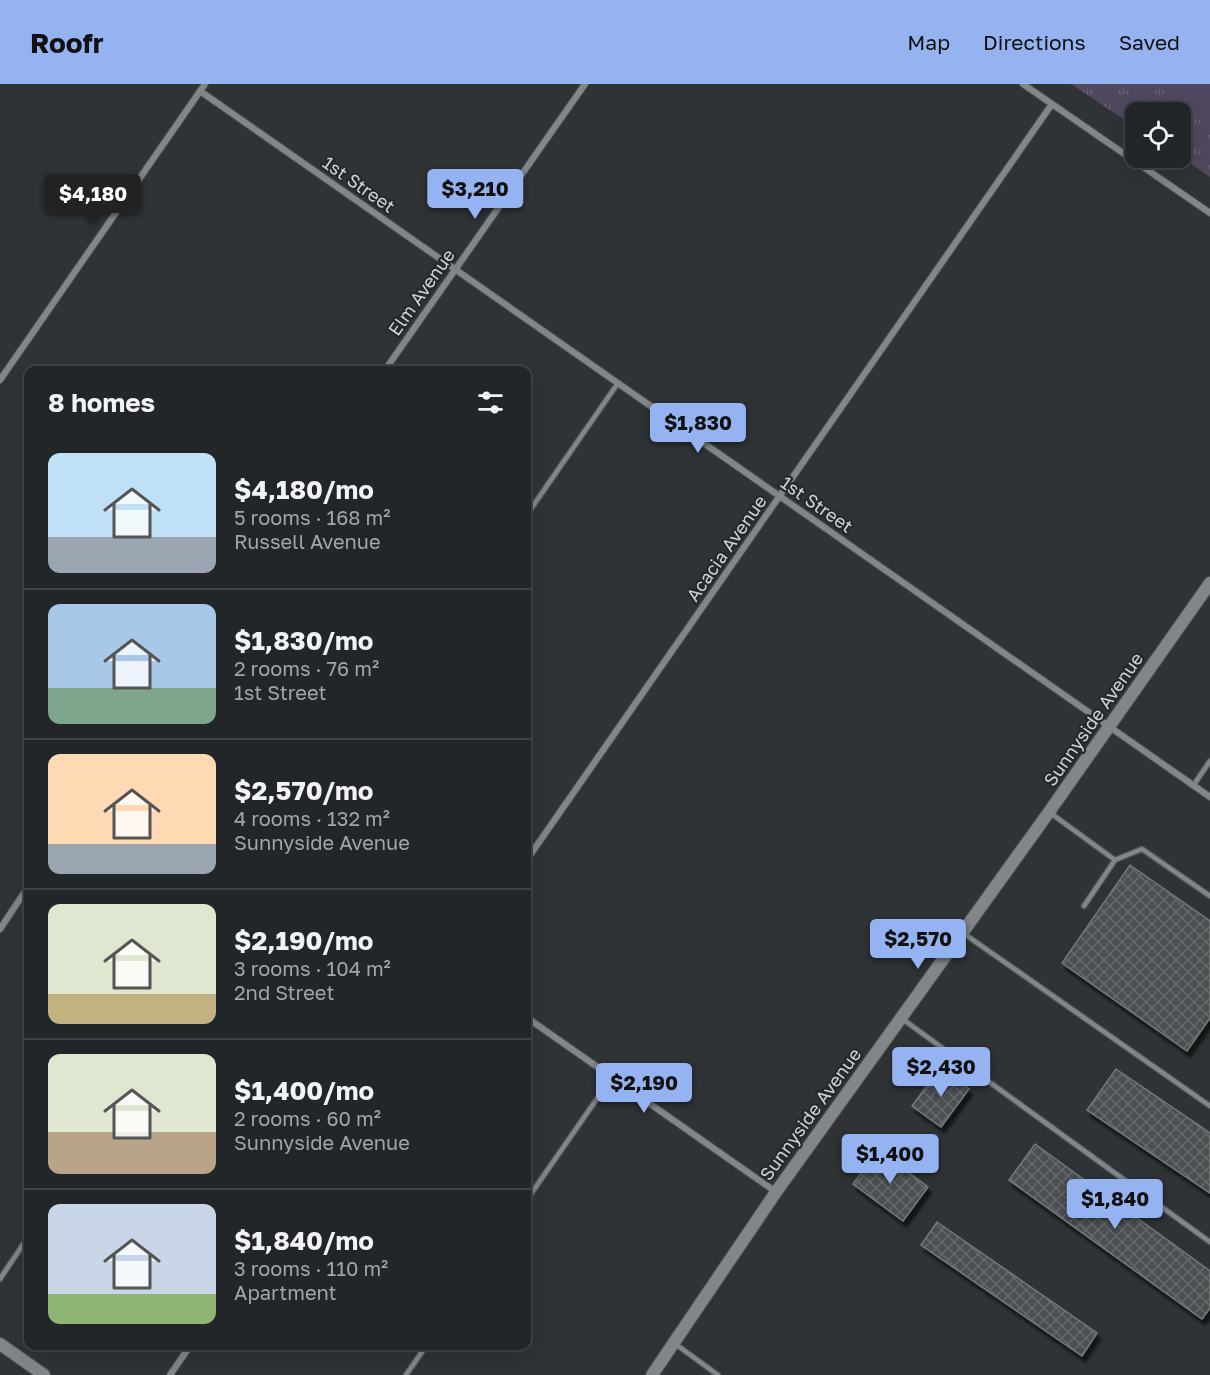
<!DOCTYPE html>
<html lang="en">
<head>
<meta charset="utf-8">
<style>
	:root { --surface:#232628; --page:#2f3234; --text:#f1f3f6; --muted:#a3a5a8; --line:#404345; --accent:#95b2f1 }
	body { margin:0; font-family:"Golos Text",sans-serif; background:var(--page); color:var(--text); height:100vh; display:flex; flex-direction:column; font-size:22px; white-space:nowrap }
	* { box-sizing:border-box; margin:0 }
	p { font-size:20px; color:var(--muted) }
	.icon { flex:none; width:33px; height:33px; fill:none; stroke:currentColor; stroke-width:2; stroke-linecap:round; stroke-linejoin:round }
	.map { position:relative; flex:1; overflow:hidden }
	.panel { position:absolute; left:24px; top:282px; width:507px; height:984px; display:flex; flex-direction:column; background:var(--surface); border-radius:12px; box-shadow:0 6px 24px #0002,0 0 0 2px var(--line) }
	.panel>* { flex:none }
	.buttons { position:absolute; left:1125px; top:18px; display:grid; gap:12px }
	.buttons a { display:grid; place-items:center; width:66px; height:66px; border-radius:12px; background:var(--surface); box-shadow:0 6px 24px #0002,0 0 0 2px var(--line); font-size:30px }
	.price { position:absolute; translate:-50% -51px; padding:0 14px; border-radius:6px; background:var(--accent); color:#111; font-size:20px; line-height:39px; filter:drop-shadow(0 2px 3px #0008) }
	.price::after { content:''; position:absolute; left:50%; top:36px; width:18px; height:14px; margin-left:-9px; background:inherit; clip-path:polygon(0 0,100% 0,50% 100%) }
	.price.active { background:#222; color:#fff }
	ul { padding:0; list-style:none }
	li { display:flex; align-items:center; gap:18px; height:150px; padding:0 24px }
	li+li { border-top:2px solid var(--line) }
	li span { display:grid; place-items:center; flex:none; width:168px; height:120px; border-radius:12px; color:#555 }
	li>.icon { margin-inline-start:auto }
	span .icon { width:72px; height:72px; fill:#fffc; stroke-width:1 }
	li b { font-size:26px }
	h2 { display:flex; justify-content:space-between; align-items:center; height:72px; padding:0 24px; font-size:26px }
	header { display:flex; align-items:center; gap:36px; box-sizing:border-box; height:84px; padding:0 30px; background:var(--accent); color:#111 }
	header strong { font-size:28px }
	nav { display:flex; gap:33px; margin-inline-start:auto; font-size:21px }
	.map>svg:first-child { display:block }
	.park { fill:url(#park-tufts) }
	.pitch { fill:#50485e }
	.building { fill:url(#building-cross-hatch); stroke:#73797a; stroke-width:1.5; filter:url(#shadow) }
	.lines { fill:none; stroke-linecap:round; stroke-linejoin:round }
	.lane-casing { stroke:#4c4f50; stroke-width:7 }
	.street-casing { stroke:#4c4f50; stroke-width:8 }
	.secondary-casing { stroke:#4c4f50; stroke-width:14 }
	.lane { stroke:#828689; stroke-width:4.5 }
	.street { stroke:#828689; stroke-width:6 }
	.secondary { stroke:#828689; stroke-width:12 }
	.labels { text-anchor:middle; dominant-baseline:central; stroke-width:4.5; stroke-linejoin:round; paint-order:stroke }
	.street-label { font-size:18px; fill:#d0d3d4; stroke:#26292c }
</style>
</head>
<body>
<header>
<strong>Roofr</strong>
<nav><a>Map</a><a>Directions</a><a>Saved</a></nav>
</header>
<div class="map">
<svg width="1210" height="1291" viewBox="0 0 1210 1291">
	<defs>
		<pattern id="park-tufts" width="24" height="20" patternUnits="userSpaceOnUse" patternTransform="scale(1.5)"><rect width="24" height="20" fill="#50485e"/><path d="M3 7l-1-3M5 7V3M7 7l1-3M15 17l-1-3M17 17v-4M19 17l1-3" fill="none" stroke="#686274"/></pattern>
		<pattern id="building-cross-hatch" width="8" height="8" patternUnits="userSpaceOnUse" patternTransform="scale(1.5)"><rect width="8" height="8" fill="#4b5051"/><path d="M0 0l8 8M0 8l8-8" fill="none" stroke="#646869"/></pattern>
		<filter id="shadow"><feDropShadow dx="3.5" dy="6" stdDeviation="1.5" flood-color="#0009"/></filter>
	</defs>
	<rect width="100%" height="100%" fill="#2f3336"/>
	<path class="park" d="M1071 0H1210V93L1181 73 1180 28H1136L1135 43Z"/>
	<path class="pitch" d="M1162 0H1210V33Z"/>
	<path class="building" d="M1130 781 1210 837V934L1187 967 1062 879Z
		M940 984 969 1005 941 1043 912 1022Z
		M1116 985 1210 1049V1109L1087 1026Z
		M1035 1060 1210 1187V1224L1202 1235 1009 1096Z
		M878 1066 928 1103 903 1137 853 1100Z
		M937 1138 1097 1249 1082 1272 921 1161Z"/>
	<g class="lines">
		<g class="lane-casing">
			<path id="lane" d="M526 432 618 299
				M1193 702 1210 677
				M1049 728 1115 776
				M1084 822 1115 776 1142 765 1210 812
				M963 849 1210 1022
				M901 934 1210 1158
				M526 1117 612 993
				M0 1195 28 1153
				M674 1259 718 1291
				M406 1291 426 1262"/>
		</g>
		<g class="street-casing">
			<path id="street" d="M1023 0 1210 129
				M200 7 1210 713
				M385 286 585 0
				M0 296 205 0
				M526 777 1052 20
				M0 845 28 803
				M526 933 776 1108
				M170 1291 190 1262"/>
		</g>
		<g class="secondary-casing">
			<path id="secondary" d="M0 1260 44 1291
				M652 1291 776 1108 1049 728 1210 499"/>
		</g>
		<use href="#lane" class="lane"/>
		<use href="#street" class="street"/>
		<use href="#secondary" class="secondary"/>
	</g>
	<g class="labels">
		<g class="street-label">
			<text transform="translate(359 100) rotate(35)">1st Street</text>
			<text transform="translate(421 208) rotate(-55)">Elm Avenue</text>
			<text transform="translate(817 420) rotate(35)">1st Street</text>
			<text transform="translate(726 464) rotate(-55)">Acacia Avenue</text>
			<text transform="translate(1093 635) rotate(-55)">Sunnyside Avenue</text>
			<text transform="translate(810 1030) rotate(-54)">Sunnyside Avenue</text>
		</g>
	</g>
</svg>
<div class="buttons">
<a><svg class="icon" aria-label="locate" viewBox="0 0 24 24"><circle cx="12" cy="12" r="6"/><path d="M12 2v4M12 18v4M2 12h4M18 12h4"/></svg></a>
</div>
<b class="price" style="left:475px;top:136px">$3,210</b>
<b class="price active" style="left:93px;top:141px">$4,180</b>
<b class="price" style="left:698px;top:370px">$1,830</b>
<b class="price" style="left:918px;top:886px">$2,570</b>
<b class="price" style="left:941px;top:1014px">$2,430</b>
<b class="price" style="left:644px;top:1030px">$2,190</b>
<b class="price" style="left:890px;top:1101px">$1,400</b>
<b class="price" style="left:1115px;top:1146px">$1,840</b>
<section class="panel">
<h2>8 homes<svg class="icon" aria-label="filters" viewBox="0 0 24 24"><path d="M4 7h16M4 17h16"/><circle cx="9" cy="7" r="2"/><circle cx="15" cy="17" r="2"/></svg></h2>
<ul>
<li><span style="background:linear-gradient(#bfe0f5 70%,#9aa5b1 0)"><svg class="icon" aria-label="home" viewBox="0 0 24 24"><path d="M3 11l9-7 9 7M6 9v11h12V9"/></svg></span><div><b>$4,180/mo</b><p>5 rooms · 168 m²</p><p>Russell Avenue</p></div></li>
<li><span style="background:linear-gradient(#a9c7e8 70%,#7fa58c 0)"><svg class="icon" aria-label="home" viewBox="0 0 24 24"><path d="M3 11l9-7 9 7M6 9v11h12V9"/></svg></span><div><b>$1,830/mo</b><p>2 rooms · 76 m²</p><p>1st Street</p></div></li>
<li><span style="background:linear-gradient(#ffd9b3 75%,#9aa5b1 0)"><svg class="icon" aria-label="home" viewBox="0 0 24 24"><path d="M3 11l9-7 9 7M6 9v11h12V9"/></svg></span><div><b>$2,570/mo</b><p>4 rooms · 132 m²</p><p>Sunnyside Avenue</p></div></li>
<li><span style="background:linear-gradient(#dfe7d0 75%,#c2b280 0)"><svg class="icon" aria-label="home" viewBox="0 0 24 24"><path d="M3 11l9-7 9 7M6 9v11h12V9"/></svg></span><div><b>$2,190/mo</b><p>3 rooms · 104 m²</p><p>2nd Street</p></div></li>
<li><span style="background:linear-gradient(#dfe7d0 65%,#b9a48a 0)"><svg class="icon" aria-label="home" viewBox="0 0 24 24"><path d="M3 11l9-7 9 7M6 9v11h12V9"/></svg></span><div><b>$1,400/mo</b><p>2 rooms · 60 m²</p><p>Sunnyside Avenue</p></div></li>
<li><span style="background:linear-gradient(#c9d6e8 75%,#8fb573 0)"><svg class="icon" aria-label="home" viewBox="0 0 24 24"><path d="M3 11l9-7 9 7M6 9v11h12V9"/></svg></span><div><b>$1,840/mo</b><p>3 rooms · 110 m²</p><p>Apartment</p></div></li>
</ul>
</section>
</div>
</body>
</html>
